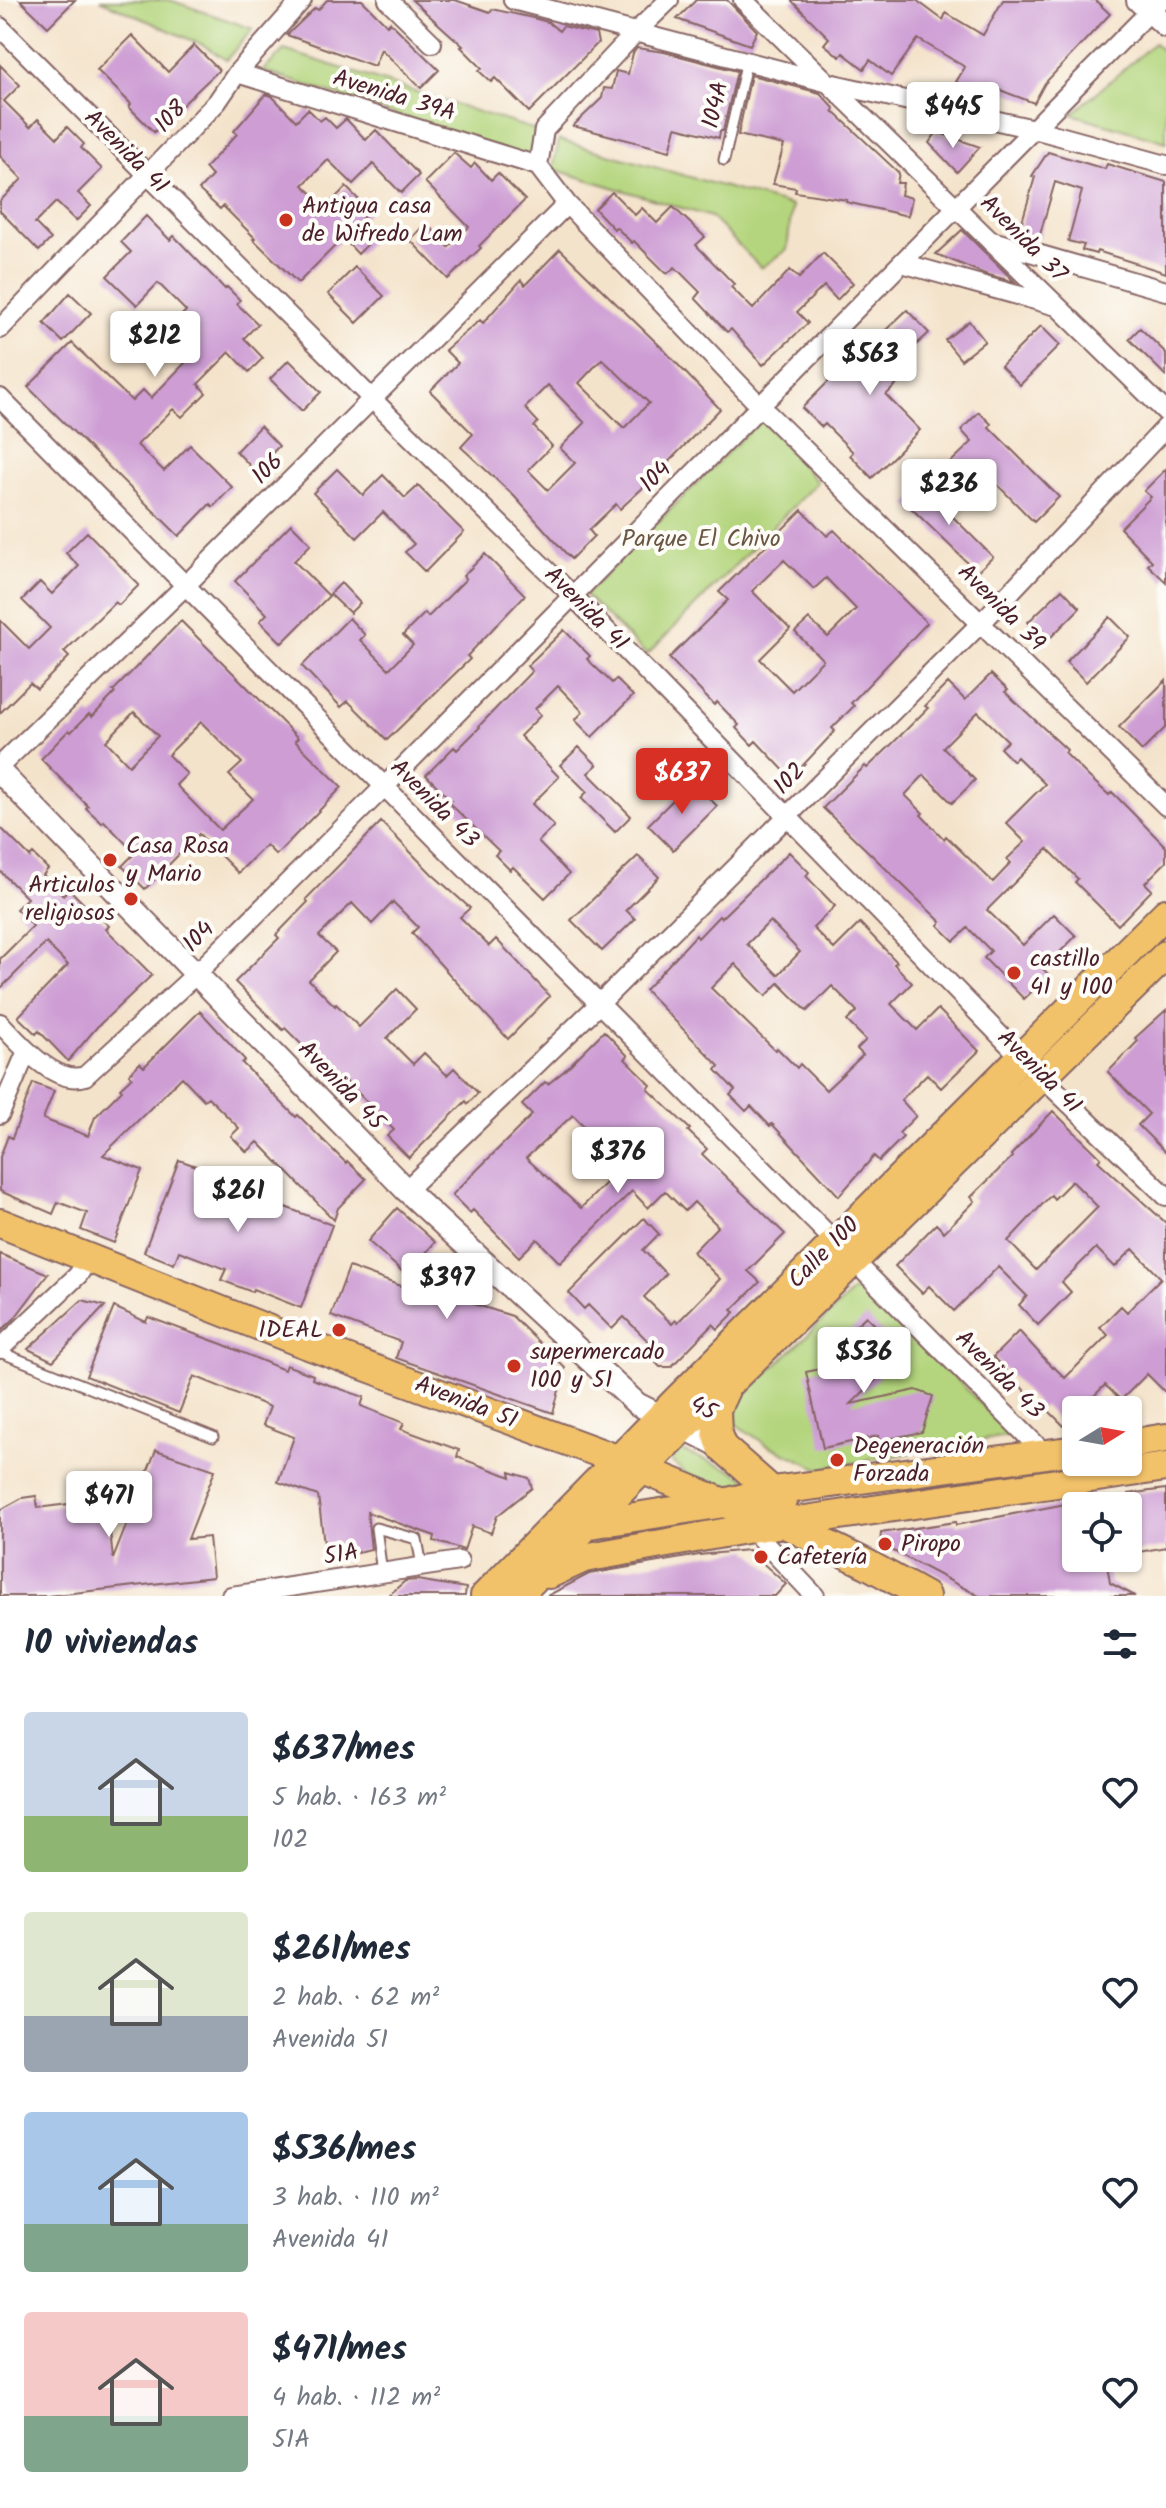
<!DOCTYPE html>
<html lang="es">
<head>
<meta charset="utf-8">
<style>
	:root { --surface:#fff; --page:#f6f6f7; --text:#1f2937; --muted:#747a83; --accent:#d93025 }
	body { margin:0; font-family:Kalam,sans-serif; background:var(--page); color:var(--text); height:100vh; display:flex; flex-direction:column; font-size:30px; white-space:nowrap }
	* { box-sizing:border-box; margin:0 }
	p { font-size:26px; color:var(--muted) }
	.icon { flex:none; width:44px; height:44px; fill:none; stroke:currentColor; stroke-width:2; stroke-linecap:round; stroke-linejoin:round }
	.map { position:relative; height:1596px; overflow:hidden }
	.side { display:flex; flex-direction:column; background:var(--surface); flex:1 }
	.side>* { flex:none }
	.needle { width:52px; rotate:79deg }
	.tools { position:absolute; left:1062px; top:1396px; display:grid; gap:16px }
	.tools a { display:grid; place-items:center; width:80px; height:80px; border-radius:8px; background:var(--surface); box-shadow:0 2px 6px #0004; font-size:40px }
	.price { position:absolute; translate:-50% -68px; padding:0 18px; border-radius:8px; background:#fff; color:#222; font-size:26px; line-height:52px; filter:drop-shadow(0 2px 4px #0008) }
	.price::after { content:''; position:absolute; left:50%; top:48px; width:24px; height:18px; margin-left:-12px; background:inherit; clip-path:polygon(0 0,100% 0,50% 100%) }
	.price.active { background:var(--accent); color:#fff }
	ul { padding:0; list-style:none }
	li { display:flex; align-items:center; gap:24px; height:200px; padding:0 24px }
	li span { display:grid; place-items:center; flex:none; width:224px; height:160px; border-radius:8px; color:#555 }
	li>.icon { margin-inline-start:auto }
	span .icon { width:96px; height:96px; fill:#fffc; stroke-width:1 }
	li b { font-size:34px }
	h2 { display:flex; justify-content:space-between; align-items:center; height:96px; padding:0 24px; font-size:34px }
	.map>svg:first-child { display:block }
	.green { fill:#b4d57d; stroke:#7f7a54; stroke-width:2 }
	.building { fill:#cd9dd4; fill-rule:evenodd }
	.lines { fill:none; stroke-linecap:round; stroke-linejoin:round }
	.service-casing { stroke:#866463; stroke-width:13 }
	.minor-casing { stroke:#866463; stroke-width:22 }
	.tertiary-casing { stroke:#866463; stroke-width:26 }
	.primary-casing { stroke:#866463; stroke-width:32 }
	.service { stroke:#fff; stroke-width:9 }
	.minor { stroke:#fff; stroke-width:18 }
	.tertiary { stroke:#fff; stroke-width:22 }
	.primary { stroke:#f2c26a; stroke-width:28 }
	.poi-dot { fill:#c8321e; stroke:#fdfcf7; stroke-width:3 }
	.labels { text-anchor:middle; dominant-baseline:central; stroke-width:8; stroke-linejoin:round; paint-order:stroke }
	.street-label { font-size:24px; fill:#4a1f2b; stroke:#fdfcf7 }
	.poi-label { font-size:24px; fill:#4a1f2b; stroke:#fdfcf7; text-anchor:start }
	.park-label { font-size:24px; fill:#6a5644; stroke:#fdfcf7 }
</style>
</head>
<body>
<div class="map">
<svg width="1166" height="1596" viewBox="0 0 1166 1596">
	<rect width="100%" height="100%" fill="#fdfcf7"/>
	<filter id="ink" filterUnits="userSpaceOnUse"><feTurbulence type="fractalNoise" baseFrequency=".0125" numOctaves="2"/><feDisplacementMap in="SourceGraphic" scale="16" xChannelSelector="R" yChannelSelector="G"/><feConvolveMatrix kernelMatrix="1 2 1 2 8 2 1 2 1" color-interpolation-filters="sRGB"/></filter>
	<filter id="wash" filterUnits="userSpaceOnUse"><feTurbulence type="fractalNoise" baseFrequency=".006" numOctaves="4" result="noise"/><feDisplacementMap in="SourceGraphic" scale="32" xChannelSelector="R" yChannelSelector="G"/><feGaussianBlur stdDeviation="1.8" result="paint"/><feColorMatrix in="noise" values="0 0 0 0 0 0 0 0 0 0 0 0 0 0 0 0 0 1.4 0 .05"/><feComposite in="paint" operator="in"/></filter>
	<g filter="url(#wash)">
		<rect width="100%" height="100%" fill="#f4e3cb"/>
		<path class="green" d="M100 0H170L253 29 226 60 205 46Z
			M1154 43 1166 54V142L1072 114Z
			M284 50 535 130 530 159 263 71Z
			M559 140 792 206 787 250 761 268 711 217 553 169Z
			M761 419 817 482 647 655 585 595Z
			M863 1282 1011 1435 820 1469 766 1444 737 1425 729 1416 731 1408Z
			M679 1450 732 1470 746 1478 743 1490 689 1476 672 1462Z"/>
		<g id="blocks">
			<path class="building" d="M20 0H75L48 27Z
				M327 0H362L387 25 390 22 439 70 421 88 381 49 374 66 287 35 315 8 318 10Z
				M412 0H455L490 12 492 9 533 18 548 22 559 31 563 26 596 34 598 43 529 112 495 78 491 82 479 71 482 68 461 47 463 46Z
				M696 0H727L757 31 750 45 677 19Z
				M791 0H916L943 20 946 13 983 35 1003 0H1095L1110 14 1045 83 1034 103 1000 90 994 103 956 82 965 67 918 39 891 76 870 60 864 69 843 53 840 57 824 44 829 38Z
				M132 35 168 72 194 45 219 70 154 132 129 107 131 104 97 70Z
				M637 48 664 52 737 71 723 131H720L719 138 676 127 670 151 573 126 602 98 604 88 612 89 616 71 628 74 633 53Z
				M0 65 20 85 4 101 30 127 38 119 57 138 67 127 84 144 81 148 102 169 78 193 91 206 76 221 56 202 35 223 51 239 39 251 0 211V201L22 179 0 156Z
				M751 75 820 93 834 108 833 111 899 173 897 183H903L901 195 912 198 908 216 846 202 847 200 795 192 796 188 773 184 784 145 738 135Z
				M266 94 272 96 296 121 308 109 320 121 325 117 336 128 346 119 366 140 376 130 419 175 401 193 373 164 353 184 328 160 303 185 326 207 346 187 370 211 359 221 375 237 358 254 343 238 298 283 253 239 255 238 223 206 220 209 199 190 212 176 205 168 237 134 234 131Z
				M937 132 980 147 957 172 929 143Z
				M1048 152 1105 169 1107 164 1166 182V273L1097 251 1096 254 1082 250 1084 245 1068 241 1082 191 1055 182 1039 238 1019 232 1035 177 1032 176Z
				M454 153 471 168 475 163 491 180 498 173 525 200 479 246 481 248 448 279 410 240 426 223 449 247 469 227 425 182Z
				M612 192 635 215 642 208 657 223 673 207 705 237 696 245 734 284 731 287 753 309 790 270 799 278 823 253 853 283 837 300 824 286 797 312 808 323 763 365 731 329 727 332 695 298 700 292 675 267 667 274 634 241 632 243 616 227 614 229 595 209Z
				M146 216 170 240 174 236 225 289 227 287 240 300 237 304 258 324 244 338 263 358 249 372 230 352 198 384 206 393 182 417 173 409 137 445 164 471 190 445 232 487 213 507 210 504 179 536 28 387 72 343 132 401 143 390 151 398 186 362 160 336 186 311 158 283 137 305 107 276 131 252 121 242Z
				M962 230 1015 282 985 274 936 254Z
				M560 249 663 349 720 409 647 484 620 509 616 504 589 530 594 536 571 559 514 496 461 447 473 434 430 391 458 363 445 350 480 320 483 323 521 280 525 285ZM602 359 649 403 624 428 579 383ZM548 385 585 423 560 448 575 463 548 490 528 470 552 446 534 427 538 422 525 408Z
				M355 267 384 296 357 323 328 294Z
				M70 293 91 313 63 342 44 323Z
				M907 310 929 333 892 367 903 378 886 395 920 430 872 478 850 455 853 452 825 424 822 427 802 408 835 375 830 370 845 355 864 339 870 345Z
				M969 321 985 341 961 360 945 340Z
				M1041 326 1060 345 1020 385 1001 366Z
				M1140 328 1166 353V376L1129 339Z
				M289 360 321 392 302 411 270 379Z
				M979 412 991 424 989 427 1059 497 1034 522 979 466 967 478 951 462 972 442 961 430Z
				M260 426 279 446 255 471 236 451Z
				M337 469 363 495 383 475 405 498 418 486 464 532 425 572 405 552 414 544 383 512 357 538 313 493Z
				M1166 469V582L1148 565 1152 561 1120 528 1151 497 1144 491Z
				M928 484 950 506 946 510 993 557 977 572 907 504Z
				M802 510 827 536 834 530 927 623 851 703 854 706 832 728 835 731 791 778 756 741 752 745 736 728 739 725 717 702 714 705 669 658 728 600 719 592ZM784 560 814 589 826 578 856 609 828 637 809 619 795 632 823 660 792 691 760 659 790 629 752 591Z
				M291 524 311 544 294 561 329 596 282 643 260 621 267 614 235 581Z
				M87 532 139 585 119 605 115 602 64 652 69 657 37 689 30 683 0 713V620L29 649 50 628 22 600 40 582 52 594 79 566 66 553Z
				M485 554 525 595 467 656 470 659 387 740 348 701 341 707 302 666 349 618 365 635 360 640 389 669 413 645 403 635 425 613 428 617 466 579 463 576Z
				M341 583 360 603 350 613 330 594Z
				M1062 589 1080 608 1047 641 1028 622Z
				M1110 617 1130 637 1086 682 1066 662Z
				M181 621 298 738 295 741 342 787 276 855 266 845 238 873 199 834 145 889 122 866 135 853 104 821 102 823 86 808 88 806 41 759 69 730 71 732 89 714 92 717 115 693 113 691ZM134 712 158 736 129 765 106 741ZM201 722 242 763 229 775 253 799 220 830 176 785 187 774 168 755Z
				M564 630 590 656 587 659 612 683 616 679 633 696 592 737 575 720 583 712 558 686 535 709 541 715 520 736 559 777 532 804 554 826 538 842 569 874 545 898 513 867 510 870 495 855 499 851 448 802 451 800 426 775 454 747 457 750 480 727 479 726 532 671 527 666Z
				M991 674 1008 690 1005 692 1067 750 1065 753 1088 776 1109 795 1112 792 1166 847V862L1145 883 1152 890 1118 925 1075 882 1078 879 1048 849 987 910 1023 945 1054 914 1076 936 1043 969 1049 975 1024 999 984 958 991 951 968 928 954 941 938 925 941 922 823 808 865 766 867 768 888 748 928 708 925 706 948 683 965 700ZM978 712 1008 741 1000 748 1013 761 1017 757 1045 784 1006 823 1025 842 1007 859 1011 863 993 882 946 836 944 839 921 815 923 813 905 795 924 775 952 803 975 780 943 747Z
				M1166 680V727L1142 751 1119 727Z
				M579 747 597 765 588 773 631 816 615 832 581 798 587 792 560 765Z
				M692 781 717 806 673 850 648 825Z
				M381 822 432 874 470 908 460 917 489 946 496 939 550 996 508 1039 412 933 418 927 393 902 372 924 352 903 319 936 336 952 309 980 335 1006 336 1004 359 1027 397 989 416 1009 387 1038 413 1064 424 1053 447 1075 454 1068 478 1093 468 1104 466 1101 409 1158 387 1136 394 1130 371 1106 345 1080 342 1083 319 1062 285 1028 283 1030 235 982 279 938 276 935 308 902 306 899Z
				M0 827 30 857 33 854 48 869 43 875 63 895 69 889 90 910 92 909 109 926 106 929 152 975 97 1027 68 1061 39 1031 36 1034 18 1017 68 965 46 943 0 989V959L33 926 16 909 27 898 0 871Z
				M789 852 809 872 806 876 835 906 813 928 834 949 860 923 897 962 894 964 912 983 891 1004 917 1030 938 1009 979 1051 941 1088 927 1074 901 1100 916 1116 899 1133 903 1137 879 1161 874 1156 839 1196 772 1124 770 1126 751 1106 746 1111 730 1095 735 1090 716 1070 719 1066 645 990 696 935 698 938 719 916 721 918ZM770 921 800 952 778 975 747 944ZM735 964 766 996 779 983 807 1011 832 986 857 1011 847 1021 866 1040 857 1049 863 1055 826 1090 800 1064 797 1068 777 1048 775 1050 711 988Z
				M638 856 659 877 626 910 635 919 602 951 571 920Z
				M1166 1010V1153L1138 1125 1149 1114 1108 1072 1138 1041 1135 1038Z
				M200 1011 245 1060 242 1063 296 1117 298 1115 346 1163 347 1161 366 1179 338 1208 334 1220 258 1142 247 1152 231 1136 239 1128 208 1097 204 1100 182 1077 103 1155 142 1170 114 1243 81 1230 87 1213 58 1202 53 1214 0 1191V1157L8 1136 12 1138 33 1083 54 1091 43 1119 88 1136 95 1117 122 1090 120 1088 132 1077 129 1074 140 1063 144 1067Z
				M604 1031 628 1056 625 1059 651 1085 648 1089 690 1129 688 1131 707 1149 702 1154 785 1234 748 1271 760 1282 732 1310 735 1312 718 1329 713 1324 671 1367H660L645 1351 651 1344 624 1317 612 1329 588 1305 584 1309 569 1293 644 1218 659 1234 643 1250 666 1274 644 1297 672 1324 676 1320 678 1322 720 1279 693 1252 718 1226 694 1202 685 1211 665 1191 648 1208 632 1191 560 1263 537 1239 519 1257 473 1210 470 1213 452 1195 532 1115 522 1105 545 1082 548 1084 564 1071ZM573 1115 602 1144 589 1156 611 1178 581 1208 526 1158Z
				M1053 1111 1101 1158 1098 1161 1166 1223V1393L1147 1374 1121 1400 1105 1385 1080 1410H1076V1414L1064 1426 1044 1406 1041 1408 993 1357 1019 1331 1053 1368 1054 1367 1065 1378 1108 1335 1100 1327 1121 1306 1127 1312 1161 1278 1133 1249 1115 1267 1096 1248 1062 1282 1071 1292 1038 1325 1019 1305 1027 1296 998 1267 954 1311 929 1286 922 1293 895 1266 936 1224 944 1232 975 1201 971 1197 1012 1157 1011 1155ZM1072 1181 1098 1207 1036 1270 1008 1241 1051 1195 1054 1199Z
				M179 1160 250 1185 249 1193 332 1225 301 1308 253 1289 252 1292 221 1280 226 1269 179 1251 174 1264 144 1252Z
				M397 1208 435 1242 425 1254 462 1266 464 1262 482 1279 474 1304 512 1316 565 1368 553 1413 396 1358 401 1342 331 1316 349 1267 431 1297 368 1241Z
				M0 1254 48 1274 14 1319 0 1332Z
				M82 1300 105 1306 53 1361 28 1349Z
				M114 1307 146 1322 148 1317 222 1344 284 1370 286 1365 313 1375 312 1379 364 1397 361 1406 404 1423 401 1429 459 1450 457 1457 511 1477 510 1472 529 1478 532 1488 497 1516 491 1533 472 1526 464 1550 434 1541 435 1536 367 1512 371 1549 326 1559 318 1496 278 1482 294 1437 263 1425 270 1407 194 1376 179 1413 86 1376Z
				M866 1316 903 1353 851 1404 916 1390 933 1396 922 1432 879 1441 878 1436 823 1448 806 1372 866 1359 844 1337Z
				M156 1450 215 1470 188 1539 209 1537 213 1577 47 1596H0V1510L22 1498 36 1496 38 1508 77 1503 78 1517 108 1513 113 1559Z
				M1166 1489V1547L1128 1554V1494Z
				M1076 1502V1558H1106L1110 1583 1135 1596H979L880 1544 881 1533 956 1522V1525Z
				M748 1550 786 1584 775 1596H547L589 1574 699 1555Z
				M417 1580 466 1588 465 1596H388L405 1581Z"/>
		</g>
	</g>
	<g filter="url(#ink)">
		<use href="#blocks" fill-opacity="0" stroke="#866463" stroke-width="2"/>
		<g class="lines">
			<g class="service-casing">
				<path id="service" d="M724 160 747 60
					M0 1352 213 1437
					M382 1573 376 1528 417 1539 422 1566"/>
			</g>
			<g class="minor-casing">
				<path id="minor" d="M388 0 432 43
					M513 0 829 83 1034 129 1166 165
					M743 0 1166 412
					M0 27 372 399 573 596 1022 1058 1166 1196
					M237 73 538 166
					M538 166 567 204 760 406 1166 806
					M538 166 544 130 636 32 669 0
					M992 241 1166 291
					M902 263 1053 305
					M0 329 217 102 237 73 302 0
					M0 398 1045 1454
					M0 766 186 585 567 204
					M0 1023C20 1044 55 1086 85 1076L195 975 384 787 1161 0
					M0 1114 27 1051
					M406 1190 598 1005 982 622 1166 427
					M0 1349 78 1275 89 1258
					M747 1524 815 1596
					M231 1596 459 1561"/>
			</g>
			<g class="tertiary-casing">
				<path id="tertiary" d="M1138 0 1166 26
					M0 772 406 1190 637 1404 722 1447"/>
			</g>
			<g class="primary-casing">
				<path id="primary" d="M0 1223 295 1340 619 1460 724 1503 783 1523 867 1564 925 1596
					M725 1390 716 1409 717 1434 722 1447 783 1501
					M1128 1444 1166 1438
					M584 1525 724 1503 772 1491 1076 1450
					M549 1574 584 1558 751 1528 1166 1467
					M485 1596 676 1401 1166 913
					M517 1596 683 1428 1166 955"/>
			</g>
			<use href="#service" class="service"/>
			<use href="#minor" class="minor"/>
			<use href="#tertiary" class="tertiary"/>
			<use href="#primary" class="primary"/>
		</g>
	</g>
	<g class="poi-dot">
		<circle cx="286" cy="220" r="8"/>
		<circle cx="110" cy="860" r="8"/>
		<circle cx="131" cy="899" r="8"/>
		<circle cx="1014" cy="973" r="8"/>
		<circle cx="339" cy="1330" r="8"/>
		<circle cx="514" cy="1366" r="8"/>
		<circle cx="837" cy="1460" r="8"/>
		<circle cx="885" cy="1544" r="8"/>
		<circle cx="761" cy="1557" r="8"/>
	</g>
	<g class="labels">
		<g class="street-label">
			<text transform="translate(394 96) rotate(17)">Avenida 39A</text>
			<text transform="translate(716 105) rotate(-77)">104A</text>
			<text transform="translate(171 117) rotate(-47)">108</text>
			<text transform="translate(126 152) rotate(45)">Avenida 41</text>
			<text transform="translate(1023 239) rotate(45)">Avenida 37</text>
			<text transform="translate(268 469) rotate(-45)">106</text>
			<text transform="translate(656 477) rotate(-45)">104</text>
			<text transform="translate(1001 608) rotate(45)">Avenida 39</text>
			<text transform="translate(586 609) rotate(45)">Avenida 41</text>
			<text transform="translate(790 779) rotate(-45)">102</text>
			<text transform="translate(434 804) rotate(45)">Avenida 43</text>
			<text transform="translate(199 937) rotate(-45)">104</text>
			<text transform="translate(1039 1072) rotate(45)">Avenida 41</text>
			<text transform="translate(341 1086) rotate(46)">Avenida 45</text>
			<text transform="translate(824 1253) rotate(-45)">Calle 100</text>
			<text transform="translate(999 1375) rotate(45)">Avenida 43</text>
			<text transform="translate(466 1403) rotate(21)">Avenida 51</text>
			<text transform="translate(703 1409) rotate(26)">45</text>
			<text transform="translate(341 1555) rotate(-9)">51A</text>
		</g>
		<g class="poi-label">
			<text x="302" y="206">Antigua casa<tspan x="302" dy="28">de Wifredo Lam</tspan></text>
			<text x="126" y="846">Casa Rosa<tspan x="126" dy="28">y Mario</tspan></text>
			<text x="115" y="885" text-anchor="end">Articulos<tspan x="115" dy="28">religiosos</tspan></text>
			<text x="1030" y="959">castillo<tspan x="1030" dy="28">41 y 100</tspan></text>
			<text x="323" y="1330" text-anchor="end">IDEAL</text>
			<text x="530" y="1352">supermercado<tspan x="530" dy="28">100 y 51</tspan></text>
			<text x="853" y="1446">Degeneración<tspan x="853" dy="28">Forzada</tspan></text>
			<text x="901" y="1544">Piropo</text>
			<text x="777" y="1557">Cafetería</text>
		</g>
		<g class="park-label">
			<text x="701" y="539">Parque El Chivo</text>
		</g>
	</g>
</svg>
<div class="tools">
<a><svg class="needle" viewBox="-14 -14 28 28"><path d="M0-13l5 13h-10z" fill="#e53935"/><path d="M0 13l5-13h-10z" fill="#747a83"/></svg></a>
<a><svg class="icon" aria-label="locate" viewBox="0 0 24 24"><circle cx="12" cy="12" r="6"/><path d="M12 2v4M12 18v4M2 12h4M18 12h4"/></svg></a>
</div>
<b class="price" style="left:953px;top:150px">$445</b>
<b class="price" style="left:155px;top:379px">$212</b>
<b class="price" style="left:870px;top:397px">$563</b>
<b class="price" style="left:949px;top:527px">$236</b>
<b class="price active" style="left:682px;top:816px">$637</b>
<b class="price" style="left:618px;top:1195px">$376</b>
<b class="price" style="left:238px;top:1234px">$261</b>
<b class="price" style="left:447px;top:1321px">$397</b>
<b class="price" style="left:864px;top:1395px">$536</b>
<b class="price" style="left:109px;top:1539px">$471</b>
</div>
<section class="side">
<h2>10 viviendas<svg class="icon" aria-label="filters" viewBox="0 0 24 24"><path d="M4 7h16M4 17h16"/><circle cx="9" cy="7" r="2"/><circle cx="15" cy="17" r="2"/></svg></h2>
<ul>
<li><span style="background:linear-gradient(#c9d6e8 65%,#8fb573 0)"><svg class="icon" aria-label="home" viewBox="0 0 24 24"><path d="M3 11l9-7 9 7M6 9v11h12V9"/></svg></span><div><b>$637/mes</b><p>5 hab. · 163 m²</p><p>102</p></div><svg class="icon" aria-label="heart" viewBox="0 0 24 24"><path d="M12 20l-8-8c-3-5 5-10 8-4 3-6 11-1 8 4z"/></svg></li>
<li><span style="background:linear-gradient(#dfe7d0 65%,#9aa5b1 0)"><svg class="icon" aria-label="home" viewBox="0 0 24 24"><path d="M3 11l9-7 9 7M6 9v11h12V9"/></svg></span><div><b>$261/mes</b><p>2 hab. · 62 m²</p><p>Avenida 51</p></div><svg class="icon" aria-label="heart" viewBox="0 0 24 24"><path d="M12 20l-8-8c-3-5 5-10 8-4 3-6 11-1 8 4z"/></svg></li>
<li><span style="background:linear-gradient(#a9c7e8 70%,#7fa58c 0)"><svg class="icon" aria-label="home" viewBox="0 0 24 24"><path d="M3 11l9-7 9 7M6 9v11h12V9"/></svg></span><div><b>$536/mes</b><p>3 hab. · 110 m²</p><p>Avenida 41</p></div><svg class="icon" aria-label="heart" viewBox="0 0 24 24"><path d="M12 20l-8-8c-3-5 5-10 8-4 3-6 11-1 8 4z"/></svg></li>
<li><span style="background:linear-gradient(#f6c9c9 65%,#7fa58c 0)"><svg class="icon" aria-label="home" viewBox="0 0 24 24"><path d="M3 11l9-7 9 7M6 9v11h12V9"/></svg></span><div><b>$471/mes</b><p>4 hab. · 112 m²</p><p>51A</p></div><svg class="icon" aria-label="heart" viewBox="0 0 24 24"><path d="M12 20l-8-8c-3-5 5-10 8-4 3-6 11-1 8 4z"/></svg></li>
</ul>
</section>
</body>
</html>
